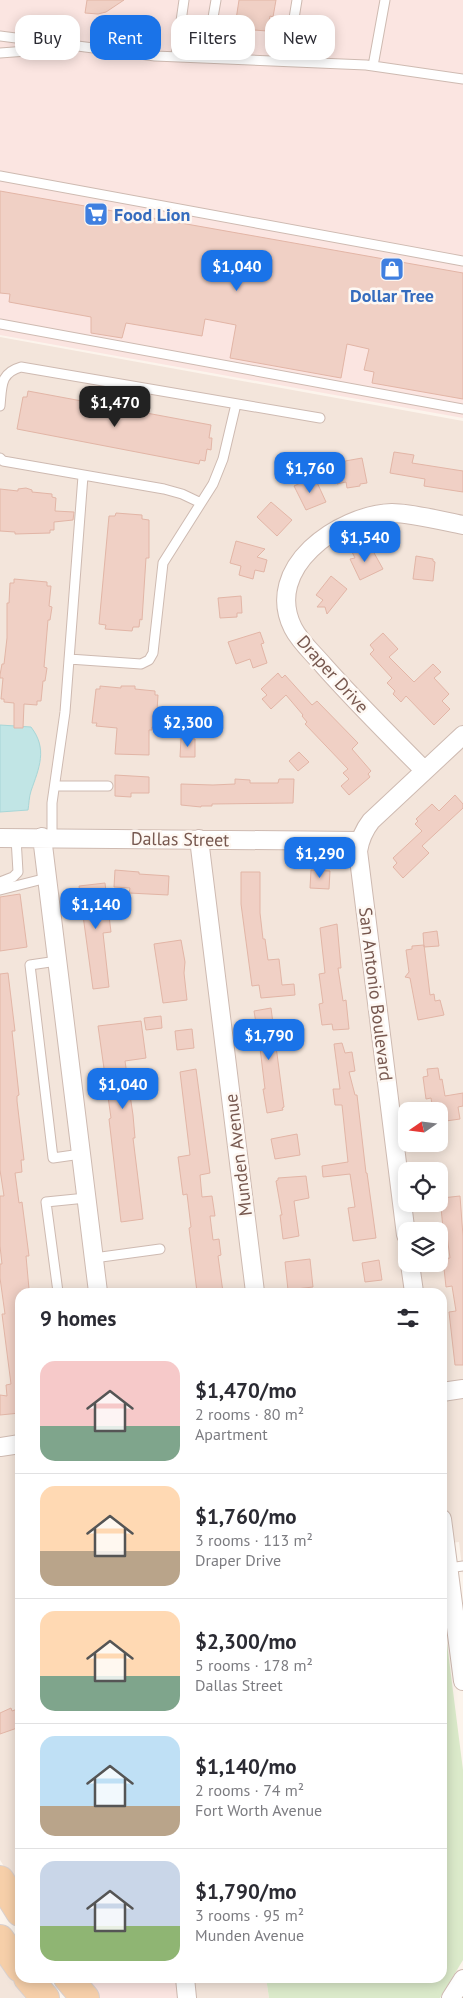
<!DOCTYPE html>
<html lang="en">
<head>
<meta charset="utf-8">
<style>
	:root { --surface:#fff; --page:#f2f2f3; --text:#2b2b33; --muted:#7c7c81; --line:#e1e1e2; --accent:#1a73e8 }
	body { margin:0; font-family:"PT Sans",sans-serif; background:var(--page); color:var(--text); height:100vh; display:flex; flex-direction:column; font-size:19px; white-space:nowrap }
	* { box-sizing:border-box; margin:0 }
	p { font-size:16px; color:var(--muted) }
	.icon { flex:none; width:28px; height:28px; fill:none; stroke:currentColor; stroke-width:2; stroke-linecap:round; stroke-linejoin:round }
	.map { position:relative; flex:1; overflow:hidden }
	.details { position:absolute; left:15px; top:1288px; width:432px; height:695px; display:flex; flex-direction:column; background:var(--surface); border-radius:15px; box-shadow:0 2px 12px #0003 }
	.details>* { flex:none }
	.banner { position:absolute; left:15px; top:15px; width:434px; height:45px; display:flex; gap:10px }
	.needle { width:32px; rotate:256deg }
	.tools { position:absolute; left:398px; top:1102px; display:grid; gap:10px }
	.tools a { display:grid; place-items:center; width:50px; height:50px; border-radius:10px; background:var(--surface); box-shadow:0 2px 12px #0003; font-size:25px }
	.price { position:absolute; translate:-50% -42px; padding:0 11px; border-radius:10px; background:var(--accent); color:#fff; font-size:16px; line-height:32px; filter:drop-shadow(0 1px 2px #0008) }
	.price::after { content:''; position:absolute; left:50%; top:30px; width:15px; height:11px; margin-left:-8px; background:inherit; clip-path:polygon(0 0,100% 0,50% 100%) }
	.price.current { background:#222; color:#fff }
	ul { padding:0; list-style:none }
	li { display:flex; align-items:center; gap:15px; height:125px; padding:0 25px }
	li+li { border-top:1px solid var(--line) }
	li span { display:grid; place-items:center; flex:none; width:140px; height:100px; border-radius:15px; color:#555 }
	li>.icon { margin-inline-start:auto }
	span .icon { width:60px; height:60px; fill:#fffc; stroke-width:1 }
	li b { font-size:21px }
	h2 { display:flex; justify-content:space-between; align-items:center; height:60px; padding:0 25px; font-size:21px }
	.pill { padding:0 18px; border-radius:15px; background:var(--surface); box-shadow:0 2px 12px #0003; font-size:18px; line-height:45px }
	.pill.current { background:var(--accent); color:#fff }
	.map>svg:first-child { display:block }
	.residential { fill:#f3e5db; fill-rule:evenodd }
	.commercial { fill:#fbe5e1 }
	.green { fill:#dbeaca }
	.water { fill:#c1e5e5; stroke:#a7d6d7 }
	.building { fill:#f0d0c5; stroke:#e2b5a6 }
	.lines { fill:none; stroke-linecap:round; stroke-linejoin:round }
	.lane-casing { stroke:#cebab1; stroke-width:11 }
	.street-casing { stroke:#cebab1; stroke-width:20 }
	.primary-casing { stroke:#d9d0ce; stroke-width:30 }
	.lane { stroke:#fff; stroke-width:9 }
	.street { stroke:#fff; stroke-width:18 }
	.primary { stroke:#f6cfa9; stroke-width:28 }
	.labels { text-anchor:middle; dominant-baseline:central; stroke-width:5; stroke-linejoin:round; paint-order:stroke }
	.shop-label { font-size:18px; font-weight:bold; fill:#366cbe; stroke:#fef8f3; text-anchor:start }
	.street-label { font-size:18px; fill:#77584f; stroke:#fef8f3 }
</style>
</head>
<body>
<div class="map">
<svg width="463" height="1998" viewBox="0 0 463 1998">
	<rect width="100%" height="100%" fill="#fcf4ec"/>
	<path class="residential" d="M0 337 463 421V1575L459 1542 443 1544 442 1292H20V1892L0 1860ZM406 1111H439V1144H406ZM406 1171H439V1204H406ZM406 1231H439V1264H406Z
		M0 1961 25 1998H0Z
		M192 1978H266L269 1998H195Z"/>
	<path class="commercial" d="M0 0H463V418L0 335Z
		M80 1978H175L178 1998H98Z"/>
	<path class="green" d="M443 1612 463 1770V1960L440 1998H269L266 1978H442Z"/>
	<path class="water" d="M0 725 31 727C48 749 39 768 31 791 29 797 29 804 28 810L0 812Z"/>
	<path class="building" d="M87 0H124L106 12 98 14 85 13Z
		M239 0H276L273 17 270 16 267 31 241 29 242 27 235 26Z
		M0 191 463 273V399L372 383 374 372 364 370 369 349 347 344 341 378 230 358 236 325 205 319 202 336 126 323 122 338 91 333V317L9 302 10 294 0 293Z
		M28 391 211 425 209 438H212L211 450 207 449 205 461 200 460 199 464 17 429 23 397H27Z
		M394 452 414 455 412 463 463 471V492L424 486 425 479 390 473Z
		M362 458 367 483 360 484V486L347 488 346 482 337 484 334 463Z
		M311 478H315L326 502 306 510 294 486Z
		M26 488 32 490V492L52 494V497L56 498 55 511 74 512 73 520 54 522V530H50V533L15 534V532L0 531V489L18 491V489Z
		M271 502 292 520 277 536 257 517Z
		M116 513 142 515V519L149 520V558H146L142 620 140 619 139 627H133L132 631 105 629 106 625 99 624 109 516H115Z
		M236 541 265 549 257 557 267 560 264 572 255 570 253 579 239 575 241 566 230 563Z
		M366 546 368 551H373L383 569 360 580 350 559 355 558 352 552Z
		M416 556 433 559V561L435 562 433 581 413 579Z
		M331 576 347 589 327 614 325 607H317L323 600 316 595Z
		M14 579 47 582V586H51L49 606 52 607 50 620H48L44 667 47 668 45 681H43L41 701H37V705L24 704 23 728H14V703L4 702V699H1L3 678H0V675L2 664H4L7 638V603H9L10 583H14Z
		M241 596 242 613H237V617L220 618 218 598Z
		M260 632 264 643 261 644 267 663 253 668 250 659 236 664 228 642Z
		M383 633 398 649 389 657 414 682 433 664 441 672 434 678 449 694 442 701 450 709 434 725 406 696 401 702 393 694 395 691 387 683 392 678 370 654 374 650 370 645Z
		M278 673 282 678 285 675 312 705 317 701 358 743 352 749 371 771 368 774 370 777 349 795 341 786 349 779 343 773 348 769 305 724 307 722 302 716 303 715 286 695 271 709 262 699 267 695 261 689Z
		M100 686 121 688V686H135V689L155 691V695H158L156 727H152V730H149V755L115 754 117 728 96 726 97 723H92L96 689H100Z
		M181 738 195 739V757H180Z
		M299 752 309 762 298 771 289 761Z
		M115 775 149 777V793H131V797L115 796Z
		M235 779 250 780V783H278L279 779H294L293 803 212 804V806H201V807L181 805V784L213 785 235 784Z
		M455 795 463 804V808L422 846 429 853 403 878 393 867 397 863 393 858 422 831 415 824 418 821 416 819 432 804 439 811Z
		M115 870 139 872V874L169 876 168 895 129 893 130 888 114 887Z
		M311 870 330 871 329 889 310 888Z
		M241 872H260V913L263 939H265L268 960 279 959 282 985 294 984 295 995 261 998 259 985 252 986 241 904Z
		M105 883 111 932 103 933 109 987 93 989 79 886Z
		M20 894 27 947 0 951V897Z
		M337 924 341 968H338L343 1001 346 1000 349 1029 333 1030 332 1024 322 1025 319 1004 323 1003 319 974 325 973 320 928Z
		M437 931 439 946 424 947 423 933Z
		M181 940 185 962 184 973 187 1000 163 1003 154 944Z
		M424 945 430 995 434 994 435 1001 440 1000 444 1015 418 1020 410 978 405 977 409 972 406 950 412 949V946Z
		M8 973 15 1031H12L19 1095 17 1096V1101L24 1160H21L22 1172 15 1173 19 1203 22 1202 29 1256H26L29 1289H27V1292H20V1413L0 1415V1395L7 1396 6 1385 11 1384 2 1314H5L0 1278V1264H2L0 1246V1196H4L0 1170V974Z
		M271 1008 284 1107 282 1108 283 1110 267 1113 263 1089H265L260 1048 254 1011Z
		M161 1016 162 1028 146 1030 144 1018Z
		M141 1021 146 1058 125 1061 133 1115 135 1138H133L143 1219 121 1222 109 1119 111 1118 98 1026Z
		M192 1029 194 1048 177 1050 175 1031Z
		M342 1043 345 1053 352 1052 355 1071 349 1072 355 1095H357L366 1173H367L376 1238 353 1241 348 1208 355 1207 350 1174 323 1177 322 1166 348 1162 342 1105H335L333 1089H340L334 1044Z
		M438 1068 440 1080 442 1079 445 1096 463 1093V1106L458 1107 460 1119 439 1122V1103L432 1104 431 1098 426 1099 423 1077 428 1076 427 1069Z
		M196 1069 210 1173 200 1175 202 1197 212 1196 215 1216H210L213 1240 219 1239 221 1255 218 1256 223 1292H197L189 1228 191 1227 187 1194 183 1195 178 1157 190 1155 180 1072Z
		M297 1134 300 1155 275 1159 271 1139Z
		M306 1176 309 1198 294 1201 299 1236 283 1239 280 1215H282L276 1181 278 1180V1178Z
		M460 1196 463 1236V1365H455L449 1312 456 1311 452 1286 446 1287 443 1259 450 1258 446 1228H443L441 1208H443L442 1198Z
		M310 1259 313 1287 288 1290 285 1262Z
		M379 1260 382 1280 365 1282 362 1263Z
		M11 1708 12 1711 20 1708V1727L0 1734V1713Z"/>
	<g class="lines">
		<g class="lane-casing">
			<path id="lane" d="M0 36 155 56 366 65 463 79
				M0 53 67 48
				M176 56 184 0
				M206 58 216 0
				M287 61 297 0
				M373 66 385 0
				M0 176 463 261
				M0 324 463 409
				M0 406C2 386 0 373 21 367L320 418
				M0 458 3 461 164 489 182 494 201 503
				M69 659 141 664 149 660 153 653 163 563 213 484 223 459 236 404
				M55 786H108
				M52 837V803L65 712 83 476
				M0 882 13 877 18 872 16 838
				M0 890 47 878
				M57 961 30 965 53 1158 81 1154
				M94 1258 160 1249
				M58 1292 46 1202 86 1198
				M449 1568 463 1566"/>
		</g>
		<g class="street-casing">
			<path id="street" d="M424 770C390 736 356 702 324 666 314 654 300 642 293 628 263 568 338 515 392 513 411 513 443 521 463 525
				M42 837 98 1292
				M0 838 360 841
				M199 839 255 1292
				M406 1235 358 851C360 839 364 830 371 821L463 735
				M410 1264 414 1292
				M442 1392 463 1389
				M0 1447 20 1444
				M442 1519 463 1681
				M185 1978 187 1998
				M451 1998 463 1979"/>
		</g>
		<g class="primary-casing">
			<path id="primary" d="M0 1880 20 1912
				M0 1939 20 1968
				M28 1978 45 1998
				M68 1978 85 1998"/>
		</g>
		<use href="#lane" class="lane"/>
		<use href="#street" class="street"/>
		<use href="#primary" class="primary"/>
	</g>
	<defs>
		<g id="supermarket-square" transform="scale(1.25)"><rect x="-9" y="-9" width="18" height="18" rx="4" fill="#3f7fe0" stroke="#fef8f3"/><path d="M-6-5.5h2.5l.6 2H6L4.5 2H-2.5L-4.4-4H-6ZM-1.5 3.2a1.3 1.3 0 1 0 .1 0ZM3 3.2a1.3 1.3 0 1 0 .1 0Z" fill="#fff"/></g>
		<g id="shop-square" transform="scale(1.25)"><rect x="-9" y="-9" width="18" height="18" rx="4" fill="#3f7fe0" stroke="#fef8f3"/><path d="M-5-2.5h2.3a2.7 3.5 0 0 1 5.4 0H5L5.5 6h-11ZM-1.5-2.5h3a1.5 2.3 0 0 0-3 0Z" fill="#fff"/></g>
	</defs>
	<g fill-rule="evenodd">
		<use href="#supermarket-square" x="96" y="214"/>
		<use href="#shop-square" x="392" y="269"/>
	</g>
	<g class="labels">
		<g class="shop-label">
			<text x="114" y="214">Food Lion</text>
			<text x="392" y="295" text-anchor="middle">Dollar Tree</text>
		</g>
		<g class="street-label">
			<text transform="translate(333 674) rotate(48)">Draper Drive</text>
			<text transform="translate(180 839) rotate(1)">Dallas Street</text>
			<text transform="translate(376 994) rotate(83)">San Antonio Boulevard</text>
			<text transform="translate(238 1155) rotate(-97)">Munden Avenue</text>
		</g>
	</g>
</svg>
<div class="tools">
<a><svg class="needle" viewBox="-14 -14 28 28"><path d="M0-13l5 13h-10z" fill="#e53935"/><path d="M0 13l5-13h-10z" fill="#7c7c81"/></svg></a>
<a><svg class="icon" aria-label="locate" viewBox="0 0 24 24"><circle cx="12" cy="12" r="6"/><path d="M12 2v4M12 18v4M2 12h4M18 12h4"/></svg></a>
<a><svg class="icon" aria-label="layers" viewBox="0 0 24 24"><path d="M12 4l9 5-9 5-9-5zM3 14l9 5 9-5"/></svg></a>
</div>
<b class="price" style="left:237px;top:292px">$1,040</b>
<b class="price current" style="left:115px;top:428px">$1,470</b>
<b class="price" style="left:310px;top:494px">$1,760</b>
<b class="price" style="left:365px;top:563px">$1,540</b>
<b class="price" style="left:188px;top:748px">$2,300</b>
<b class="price" style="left:320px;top:879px">$1,290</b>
<b class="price" style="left:96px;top:930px">$1,140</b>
<b class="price" style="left:269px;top:1061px">$1,790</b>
<b class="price" style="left:123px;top:1110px">$1,040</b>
<div class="banner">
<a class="pill">Buy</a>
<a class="pill current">Rent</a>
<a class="pill">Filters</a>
<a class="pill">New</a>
</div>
<section class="details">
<h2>9 homes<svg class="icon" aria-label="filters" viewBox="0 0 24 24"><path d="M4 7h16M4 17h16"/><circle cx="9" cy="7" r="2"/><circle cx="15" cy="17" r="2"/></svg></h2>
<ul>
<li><span style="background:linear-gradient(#f6c9c9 65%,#7fa58c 0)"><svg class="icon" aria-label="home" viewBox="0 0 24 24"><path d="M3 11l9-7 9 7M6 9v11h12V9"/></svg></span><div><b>$1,470/mo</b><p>2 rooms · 80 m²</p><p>Apartment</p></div></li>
<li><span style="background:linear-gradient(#ffd9b3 65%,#b9a48a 0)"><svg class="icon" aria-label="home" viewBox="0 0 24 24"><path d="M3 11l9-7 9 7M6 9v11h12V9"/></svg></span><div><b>$1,760/mo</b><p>3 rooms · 113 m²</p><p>Draper Drive</p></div></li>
<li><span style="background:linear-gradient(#ffd9b3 65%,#7fa58c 0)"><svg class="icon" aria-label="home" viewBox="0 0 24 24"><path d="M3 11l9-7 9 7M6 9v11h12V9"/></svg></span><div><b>$2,300/mo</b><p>5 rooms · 178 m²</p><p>Dallas Street</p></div></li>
<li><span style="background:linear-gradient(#bfe0f5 70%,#b9a48a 0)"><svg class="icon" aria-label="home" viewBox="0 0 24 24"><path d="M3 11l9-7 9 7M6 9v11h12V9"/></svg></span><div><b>$1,140/mo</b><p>2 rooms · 74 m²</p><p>Fort Worth Avenue</p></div></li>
<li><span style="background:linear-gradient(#c9d6e8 65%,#8fb573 0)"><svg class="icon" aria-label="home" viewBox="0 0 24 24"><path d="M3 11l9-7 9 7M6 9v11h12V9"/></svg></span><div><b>$1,790/mo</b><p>3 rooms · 95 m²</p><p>Munden Avenue</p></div></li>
</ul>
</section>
</div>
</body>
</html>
